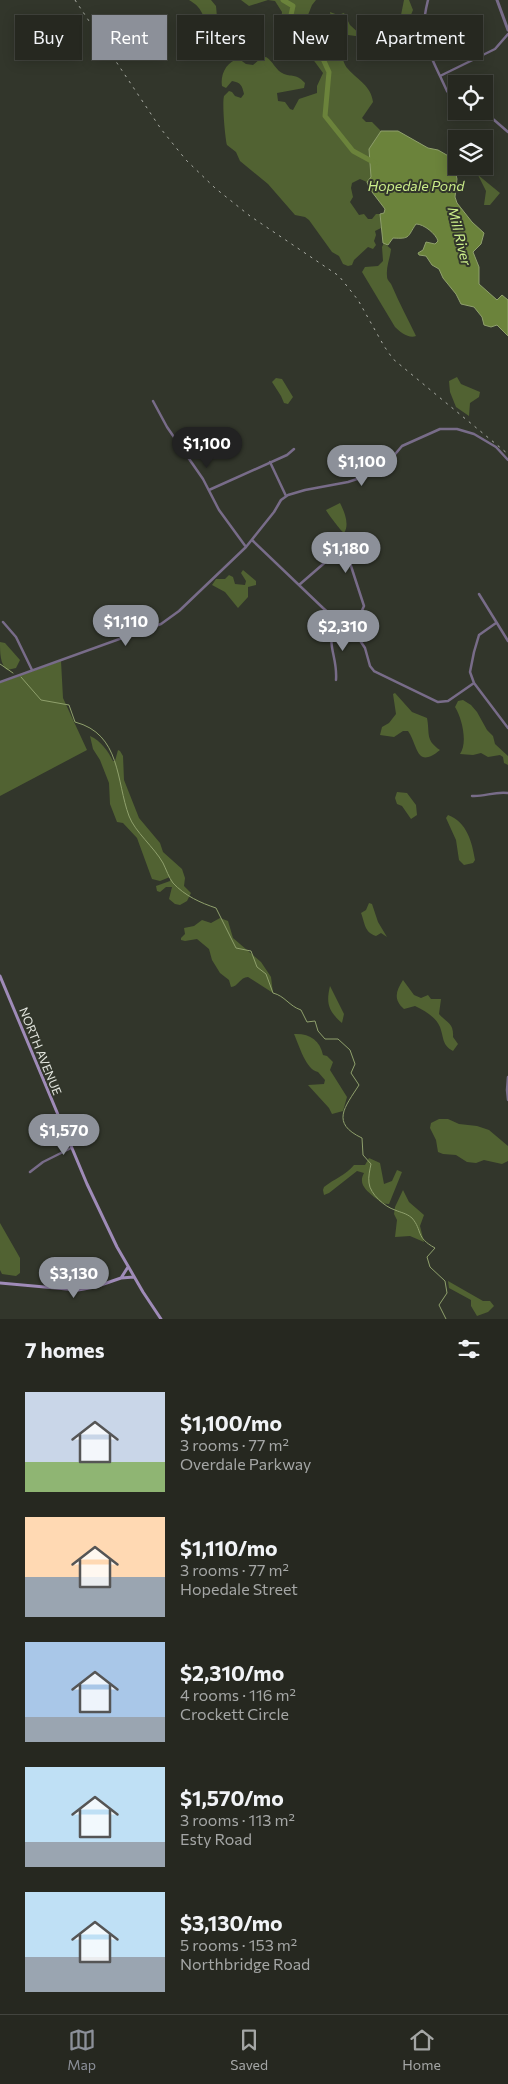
<!DOCTYPE html>
<html lang="en">
<head>
<meta charset="utf-8">
<style>
	:root { --surface:#262820; --page:#32342d; --text:#f1f3f6; --muted:#a4a6a5; --line:#42443e; --accent:#8c9099 }
	body { margin:0; font-family:Commissioner,sans-serif; background:var(--page); color:var(--text); height:100vh; display:flex; flex-direction:column; font-size:19px; white-space:nowrap }
	* { box-sizing:border-box; margin:0 }
	p { font-size:16px; color:var(--muted) }
	.icon { flex:none; width:28px; height:28px; fill:none; stroke:currentColor; stroke-width:2; stroke-linecap:round; stroke-linejoin:round }
	.map { position:relative; height:1319px; overflow:hidden }
	.details { display:flex; flex-direction:column; background:var(--surface); flex:1 }
	.details>* { flex:none }
	.top-card { position:absolute; left:15px; top:15px; width:479px; height:45px; display:flex; gap:10px }
	.fabs { position:absolute; left:448px; top:75px; display:grid; gap:10px }
	.fabs a { display:grid; place-items:center; width:45px; height:45px; border-radius:0px; background:var(--surface); box-shadow:0 2px 12px #0003,0 0 0 1px var(--line); font-size:25px }
	.price { position:absolute; translate:-50% -42px; padding:0 11px; border-radius:18px; background:var(--accent); color:#fff; font-size:16px; line-height:32px; filter:drop-shadow(0 1px 2px #0008) }
	.price::after { content:''; position:absolute; left:50%; top:30px; width:15px; height:11px; margin-left:-8px; background:inherit; clip-path:polygon(0 0,100% 0,50% 100%) }
	.price.on { background:#222; color:#fff }
	ul { padding:0; list-style:none }
	li { display:flex; align-items:center; gap:15px; height:125px; padding:0 25px }
	li span { display:grid; place-items:center; flex:none; width:140px; height:100px; border-radius:0px; color:#555 }
	li>.icon { margin-inline-start:auto }
	span .icon { width:60px; height:60px; fill:#fffc; stroke-width:1 }
	li b { font-size:21px }
	h2 { display:flex; justify-content:space-between; align-items:center; height:60px; padding:0 25px; font-size:21px }
	.chip { padding:0 18px; border-radius:0px; background:var(--surface); box-shadow:0 2px 12px #0003,0 0 0 1px var(--line); font-size:18px; line-height:45px }
	.chip.on { background:var(--accent); color:#fff }
	.tabs { display:flex; justify-content:space-around; align-items:center; height:70px; border-top:1px solid var(--line); background:var(--surface); font-size:14px; color:var(--muted) }
	.tabs a { display:grid; justify-items:center; gap:2px }
	.tabs .on { color:var(--accent) }
	.map>svg:first-child { display:block }
	.green { fill:#516232 }
	.water { fill:#6b833b; stroke:#8fa06c }
	.lines { fill:none; stroke-linecap:round; stroke-linejoin:round }
	.stream { stroke:#8fa06c; stroke-width:1 }
	.river { stroke:#6b833b; stroke-width:5 }
	.minor { stroke:#786c89; stroke-width:2.5 }
	.tertiary { stroke:#786c89; stroke-width:3 }
	.secondary { stroke:#9f8bb8; stroke-width:3 }
	.rail { stroke:#aaada5; stroke-width:1; stroke-dasharray:2.5 5; stroke-linecap:butt }
	.labels { text-anchor:middle; dominant-baseline:central; stroke-width:4; stroke-linejoin:round; paint-order:stroke }
	.street-label { font-size:12px; fill:#e2e5de; stroke:#32362b }
	.water-label { font-size:14px; font-style:italic; fill:#cbee8a; stroke:#32362b }
</style>
</head>
<body>
<div class="map">
<svg width="508" height="1319" viewBox="0 0 508 1319">
	<rect width="100%" height="100%" fill="#32362b"/>
	<path class="green" d="M189 0H211L216 6 218 28 211 35 208 30 209 24C200 13 203 8 189 0Z
		M241 0H316L312 5 306 20 295 16 303 27 307 24 312 29 313 35 317 36 322 32 331 18 330 12 338 15 344 13 350 25 363 37 348 35 344 38 342 45 325 41 318 44 312 51H307C301 44 292 34 295 24L281 20 282 12 275 1 268 0 249 6Z
		M404 0H409L413 10 408 22 407 42 397 41 394 35 404 23 401 15Z
		M324 44C344 41 340 61 348 69 359 81 371 86 373 102L362 118 366 122H372L381 131 369 149 371 177 370 181 367 182 360 179 352 183 351 188 353 197 350 202 359 215 364 214 368 219H372L376 214H380L381 228 375 231 376 235 374 241 376 245 373 249 368 247 354 260 352 265 348 266 343 264 339 256 332 252 309 220 305 217 295 215 268 184 240 161 236 152 227 145C225 136 222 104 224 96L229 91 232 92 235 96 241 98 244 94C242 85 241 83 232 81L226 88 222 86C220 74 227 61 239 59L246 64 253 65 261 58 266 57C273 61 276 71 284 74 293 77 297 74 305 83L304 88 277 93 278 101 285 102 290 109 293 110 299 99 317 93V86L323 73 312 58 313 53Z
		M478 175 500 193 490 205H484L486 191Z
		M384 243 391 249C390 259 386 266 387 276 387 281 390 281 392 286 399 303 408 319 416 336 409 339 400 332 395 327L362 272 365 267 378 266 383 261 382 247Z
		M457 377 461 384 480 392 479 397 470 403 469 416 456 407 450 392 449 381Z
		M276 378 282 379 293 397 288 404 284 403 281 396 272 382Z
		M340 503C344 511 350 524 344 533 341 531 328 514 326 510Z
		M243 570 256 581V585L248 587V597L238 608 225 592 212 585 216 579H225L229 575 233 577 235 584 245 585 246 581 241 573Z
		M0 642 5 643 20 660 16 668 7 670C0 664 0 652 0 642Z
		M61 661 63 698 87 750 0 796V683Z
		M395 693 412 712 427 718C430 733 425 740 440 750 416 770 418 745 408 731H403L394 737 380 735 382 727 389 723 396 714 393 694Z
		M463 700 471 705 477 712 487 730 493 736 495 744 508 756V765L504 763 503 757 500 755 488 757 481 753 473 755 460 754C468 743 462 718 455 707L458 701Z
		M90 736C101 741 108 751 113 761H115L118 750 120 751 123 756 124 780 139 818 160 843 163 852 182 869 185 878 184 886 191 893 187 901 180 905 175 904 169 899 172 887H166L160 892 157 891 156 886 170 881V877L160 881 152 879 137 838 123 823 117 822 110 804 109 783 100 760 93 749Z
		M397 792 407 793 416 805 417 815 411 819 402 806 397 804 395 798Z
		M448 815C467 822 472 842 475 860L473 863 464 865 459 860 456 840 446 818Z
		M369 903 372 904 378 922 387 937 381 933 376 936C364 932 365 923 361 913L366 910Z
		M220 918 228 921 233 938 261 962 271 977 273 993 248 977C240 977 238 987 231 987L229 980 220 973 212 960 209 949 197 939 185 941 181 940V938L185 934 184 928 194 926 202 920 211 923Z
		M403 980 414 995 421 998 428 995 431 999H441L439 1014C447 1023 454 1023 453 1037L458 1044 453 1051C442 1045 444 1038 440 1027 436 1017 425 1011 415 1006L404 1009C393 999 396 991 403 980Z
		M330 986 344 1014 342 1023C328 1011 326 1003 330 986Z
		M294 1034C309 1033 320 1040 323 1055L327 1056 333 1062 330 1070 347 1097 343 1111 332 1114 329 1108 308 1085 324 1084 325 1080 318 1072C306 1070 299 1045 294 1034Z
		M439 1119H448L459 1124 477 1126 489 1130 508 1146V1161L502 1164 484 1160 476 1163 467 1162 456 1155 443 1154 438 1152 436 1140 430 1128 431 1123Z
		M369 1158 380 1163 384 1184 392 1181 397 1170 402 1172 389 1204C381 1204 380 1201 374 1197 366 1190 358 1184 364 1173L357 1171 329 1193 324 1195 323 1190 324 1187C334 1179 346 1175 354 1165H365Z
		M403 1190 409 1202 424 1215 420 1226 424 1242 410 1236 395 1237 397 1220 394 1214 395 1207Z
		M0 1223 20 1258V1273L16 1276 2 1274 0 1270Z
		M448 1281 483 1301H490L494 1306 488 1312 477 1316 471 1306V1300L449 1288Z"/>
	<path class="water" d="M381 131H398L428 148 438 150 452 158 457 179 455 197 457 203 472 222 484 233 481 244 473 252 479 267V284L497 300 502 295 508 300V336L497 325 491 327 484 325 482 317 474 307 461 304 456 294 443 278 439 269 432 265 426 256 419 255 418 253 423 250 426 242 435 244 438 241C436 234 424 224 416 224 407 237 411 239 393 238L388 245 383 243 380 214 384 213 385 209 369 188 367 182 371 177 369 149Z"/>
	<g class="lines">
		<path class="stream" d="M0 664 13 673
			M21 677 41 700 69 705 75 722C121 734 116 781 129 816 135 832 154 847 163 863 166 869 169 878 173 883 185 896 201 903 216 908L236 948 251 951 257 967 266 974 273 993C285 996 289 1006 301 1010L307 1022 315 1021 318 1031 325 1039H338L350 1050 355 1064 351 1073 359 1085C345 1107 330 1123 362 1138L363 1155 371 1164C370 1169 368 1177 369 1183 370 1194 385 1207 395 1210 402 1213 406 1213 412 1218 423 1231 415 1237 435 1248L427 1257 430 1267 445 1281 447 1293 439 1305 446 1319"/>
		<path class="river" d="M283 0 293 6 291 15 297 28 312 45 318 48 329 72 325 116 353 151 375 163"/>
		<path class="minor" d="M428 0C419 36 425 44 440 76L495 49 508 34
			M440 76 447 91 456 103
			M466 111 473 116 493 119 508 132
			M153 401 167 427 203 479 219 510 246 547
			M270 462 286 496
			M209 490 287 455 294 449
			M252 540 323 608 359 639 365 648 370 666 374 671 438 702 448 701 474 683
			M299 585 329 559 342 558 350 563 364 606 359 617 349 630
			M479 594 508 641
			M3 622 16 637 32 670
			M496 623 479 635 474 652 470 672 474 683 508 728
			M336 680C338 655 324 644 337 621
			M0 682 161 624 179 611 246 547 274 512 281 500 288 495 305 490 348 482 375 473 386 465 402 446 440 429H457L474 434 496 447 508 460
			M472 796C484 797 495 791 508 793
			M508 1077 507 1090 508 1100
			M30 1172 43 1162 71 1148"/>
		<path class="tertiary" d="M497 0 508 30"/>
		<path class="secondary" d="M0 976 87 1184 117 1247 143 1292 161 1319
			M121 1278 134 1277
			M0 1283 78 1290 95 1287 121 1278 128 1267"/>
		<path class="rail" d="M75 0 161 129 186 160 215 188 250 216 339 276 358 300 384 346 393 359 508 454"/>
	</g>
	<g class="labels">
		<g class="street-label">
			<text transform="translate(41 1051) rotate(68)">NORTH AVENUE</text>
		</g>
		<g class="water-label">
			<text x="416" y="185">Hopedale Pond</text>
			<text transform="translate(460 236) rotate(76)">Mill River</text>
		</g>
	</g>
</svg>
<div class="fabs">
<a><svg class="icon" aria-label="locate" viewBox="0 0 24 24"><circle cx="12" cy="12" r="6"/><path d="M12 2v4M12 18v4M2 12h4M18 12h4"/></svg></a>
<a><svg class="icon" aria-label="layers" viewBox="0 0 24 24"><path d="M12 4l9 5-9 5-9-5zM3 14l9 5 9-5"/></svg></a>
</div>
<b class="price on" style="left:207px;top:469px">$1,100</b>
<b class="price" style="left:362px;top:487px">$1,100</b>
<b class="price" style="left:346px;top:574px">$1,180</b>
<b class="price" style="left:126px;top:647px">$1,110</b>
<b class="price" style="left:343px;top:652px">$2,310</b>
<b class="price" style="left:64px;top:1156px">$1,570</b>
<b class="price" style="left:74px;top:1299px">$3,130</b>
<div class="top-card">
<a class="chip">Buy</a>
<a class="chip on">Rent</a>
<a class="chip">Filters</a>
<a class="chip">New</a>
<a class="chip">Apartment</a>
</div>
</div>
<section class="details">
<h2>7 homes<svg class="icon" aria-label="filters" viewBox="0 0 24 24"><path d="M4 7h16M4 17h16"/><circle cx="9" cy="7" r="2"/><circle cx="15" cy="17" r="2"/></svg></h2>
<ul>
<li><span style="background:linear-gradient(#c9d6e8 70%,#8fb573 0)"><svg class="icon" aria-label="home" viewBox="0 0 24 24"><path d="M3 11l9-7 9 7M6 9v11h12V9"/></svg></span><div><b>$1,100/mo</b><p>3 rooms · 77 m²</p><p>Overdale Parkway</p></div></li>
<li><span style="background:linear-gradient(#ffd9b3 60%,#9aa5b1 0)"><svg class="icon" aria-label="home" viewBox="0 0 24 24"><path d="M3 11l9-7 9 7M6 9v11h12V9"/></svg></span><div><b>$1,110/mo</b><p>3 rooms · 77 m²</p><p>Hopedale Street</p></div></li>
<li><span style="background:linear-gradient(#a9c7e8 75%,#9aa5b1 0)"><svg class="icon" aria-label="home" viewBox="0 0 24 24"><path d="M3 11l9-7 9 7M6 9v11h12V9"/></svg></span><div><b>$2,310/mo</b><p>4 rooms · 116 m²</p><p>Crockett Circle</p></div></li>
<li><span style="background:linear-gradient(#bfe0f5 75%,#9aa5b1 0)"><svg class="icon" aria-label="home" viewBox="0 0 24 24"><path d="M3 11l9-7 9 7M6 9v11h12V9"/></svg></span><div><b>$1,570/mo</b><p>3 rooms · 113 m²</p><p>Esty Road</p></div></li>
<li><span style="background:linear-gradient(#bfe0f5 65%,#9aa5b1 0)"><svg class="icon" aria-label="home" viewBox="0 0 24 24"><path d="M3 11l9-7 9 7M6 9v11h12V9"/></svg></span><div><b>$3,130/mo</b><p>5 rooms · 153 m²</p><p>Northbridge Road</p></div></li>
</ul>
</section>
<nav class="tabs">
<a class="on"><svg class="icon" aria-label="map" viewBox="0 0 24 24"><path d="M3 6l6-2 6 2 6-2v14l-6 2-6-2-6 2zM9 4v14M15 6v14"/></svg>Map</a>
<a><svg class="icon" aria-label="saved" viewBox="0 0 24 24"><path d="M7 4h10v16l-5-4-5 4z"/></svg>Saved</a>
<a><svg class="icon" aria-label="home" viewBox="0 0 24 24"><path d="M3 11l9-7 9 7M6 9v11h12V9"/></svg>Home</a>
</nav>
</body>
</html>
